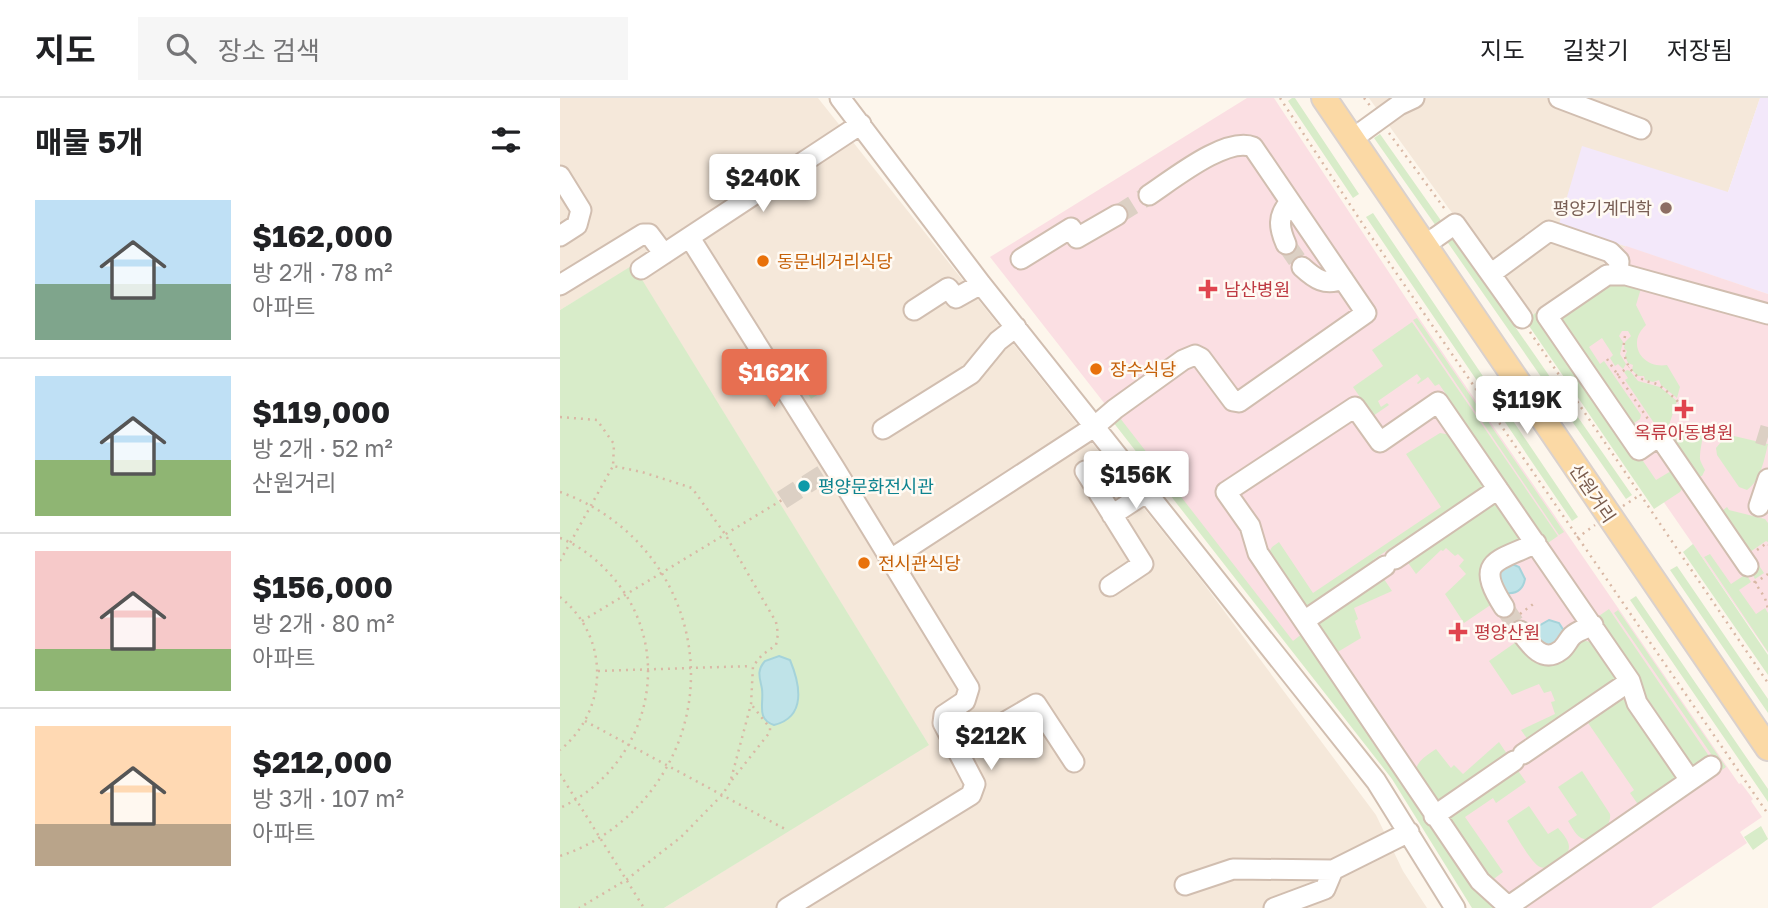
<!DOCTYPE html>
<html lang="ko">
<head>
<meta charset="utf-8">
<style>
	:root { --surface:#fff; --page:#f6f6f6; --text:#202124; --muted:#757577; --line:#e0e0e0; --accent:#e76f51 }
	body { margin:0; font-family:"Golos Text","Noto Sans KR",sans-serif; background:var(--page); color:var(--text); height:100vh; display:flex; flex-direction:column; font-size:26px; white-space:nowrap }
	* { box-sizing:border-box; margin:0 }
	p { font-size:23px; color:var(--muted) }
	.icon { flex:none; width:38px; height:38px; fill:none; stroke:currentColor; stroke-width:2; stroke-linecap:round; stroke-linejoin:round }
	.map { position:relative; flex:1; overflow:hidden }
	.sheet { display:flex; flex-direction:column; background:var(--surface); width:560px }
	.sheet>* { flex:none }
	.price { position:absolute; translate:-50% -60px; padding:0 16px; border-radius:7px; background:#fff; color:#222; font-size:23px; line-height:46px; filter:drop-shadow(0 2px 4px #0008) }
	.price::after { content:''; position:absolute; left:50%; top:42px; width:21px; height:16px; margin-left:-10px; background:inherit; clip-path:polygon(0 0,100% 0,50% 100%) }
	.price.active { background:var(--accent); color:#fff }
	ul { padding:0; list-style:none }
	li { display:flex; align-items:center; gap:21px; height:175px; padding:0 35px }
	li+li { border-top:2px solid var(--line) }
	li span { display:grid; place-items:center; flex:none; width:196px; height:140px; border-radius:0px; color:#555 }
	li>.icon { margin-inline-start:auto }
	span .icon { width:84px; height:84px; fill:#fffc; stroke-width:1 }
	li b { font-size:30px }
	h2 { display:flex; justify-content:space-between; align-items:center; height:84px; padding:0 35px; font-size:30px }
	header { display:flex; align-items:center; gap:42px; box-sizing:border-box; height:98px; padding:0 35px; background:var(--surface); border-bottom:2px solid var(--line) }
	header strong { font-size:33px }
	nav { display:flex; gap:38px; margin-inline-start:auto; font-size:24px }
	.search { width:490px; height:63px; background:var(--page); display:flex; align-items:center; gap:18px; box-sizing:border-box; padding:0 24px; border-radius:0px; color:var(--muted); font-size:26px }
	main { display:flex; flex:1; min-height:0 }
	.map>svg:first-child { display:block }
	.residential { fill:#f5e8da }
	.education { fill:#f3e8fa }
	.medical { fill:#fbdfe3 }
	.green { fill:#d8ecc9 }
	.water { fill:#bfe3e8; stroke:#a5d3da; stroke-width:2 }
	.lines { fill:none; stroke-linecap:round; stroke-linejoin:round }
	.minor-tunnel { stroke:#dcd0c4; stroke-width:19; stroke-dasharray:19 10; stroke-linecap:butt }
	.minor-casing { stroke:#d1beb0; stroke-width:23 }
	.major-casing { stroke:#dad1cd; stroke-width:28 }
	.path { stroke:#d9b8a5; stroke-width:2.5; stroke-dasharray:2 5; stroke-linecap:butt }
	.minor { stroke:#fff; stroke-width:19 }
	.major { stroke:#fbd9a5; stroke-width:24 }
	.education-dot { fill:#8d6e63; stroke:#fffaf3; stroke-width:2.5 }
	.food-dot { fill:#e8710a; stroke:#fffaf3; stroke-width:2.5 }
	.health-dot { fill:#e0444e; stroke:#fffaf3; stroke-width:2.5 }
	.culture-dot { fill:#0f9aa8; stroke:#fffaf3; stroke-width:2.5 }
	.labels { text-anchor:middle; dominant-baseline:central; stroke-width:5; stroke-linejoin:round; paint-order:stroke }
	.education-label { font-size:18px; fill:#785e54; stroke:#fffaf3; text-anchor:end }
	.food-label { font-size:18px; fill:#c56008; stroke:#fffaf3; text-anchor:start }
	.health-label { font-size:18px; fill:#be3a42; stroke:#fffaf3; text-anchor:start }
	.culture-label { font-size:18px; fill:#0d838f; stroke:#fffaf3; text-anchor:start }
	.street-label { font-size:18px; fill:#7a5c4d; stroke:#fffaf3 }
</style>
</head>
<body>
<header>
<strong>지도</strong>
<div class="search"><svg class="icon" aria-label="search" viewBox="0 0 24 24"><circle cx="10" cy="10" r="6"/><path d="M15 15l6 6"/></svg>장소 검색</div>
<nav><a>지도</a><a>길찾기</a><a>저장됨</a></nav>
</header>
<main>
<section class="sheet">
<h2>매물 5개<svg class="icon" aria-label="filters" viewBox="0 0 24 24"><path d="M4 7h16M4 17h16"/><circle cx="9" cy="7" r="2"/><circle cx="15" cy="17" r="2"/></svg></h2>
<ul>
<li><span style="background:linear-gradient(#bfe0f5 60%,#7fa58c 0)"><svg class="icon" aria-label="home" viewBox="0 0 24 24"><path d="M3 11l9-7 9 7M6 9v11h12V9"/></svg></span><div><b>$162,000</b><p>방 2개 · 78 m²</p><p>아파트</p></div></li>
<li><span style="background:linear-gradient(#bfe0f5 60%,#8fb573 0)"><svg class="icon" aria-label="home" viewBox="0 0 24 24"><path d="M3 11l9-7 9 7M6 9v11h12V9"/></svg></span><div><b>$119,000</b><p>방 2개 · 52 m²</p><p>산원거리</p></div></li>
<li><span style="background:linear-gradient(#f6c9c9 70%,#8fb573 0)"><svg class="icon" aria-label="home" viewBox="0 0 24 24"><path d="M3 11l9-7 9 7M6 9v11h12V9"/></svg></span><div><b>$156,000</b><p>방 2개 · 80 m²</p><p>아파트</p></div></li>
<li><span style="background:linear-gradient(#ffd9b3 70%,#b9a48a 0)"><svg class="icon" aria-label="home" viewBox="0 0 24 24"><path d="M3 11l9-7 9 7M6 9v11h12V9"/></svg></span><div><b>$212,000</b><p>방 3개 · 107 m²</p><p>아파트</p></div></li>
</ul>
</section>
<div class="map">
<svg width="1208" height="810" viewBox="0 0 1208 810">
	<rect width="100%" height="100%" fill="#fdf6ec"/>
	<path class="residential" d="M0 0H258L641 482 816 717 843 773 867 810H104L368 646 73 168 0 212Z
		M809 0H1200L1168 94 999 126 1066 148 976 219 895 119Z"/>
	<path class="education" d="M1200 0H1208V196L999 126 1022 48 1168 94Z"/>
	<path class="medical" d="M687 0H714L861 223 1179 686 1181 685 1193 701 1191 703 1202 719 1180 734 1187 745 1091 810H916L838 681 430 159Z
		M1066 148 1208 196V555L976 219 980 210 1043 167Z"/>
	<path class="green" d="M732 0H735L799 96 793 100 728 3Z
		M820 36 882 124 876 128 814 40Z
		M813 115 1018 419 1012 423 806 119Z
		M892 138 1072 397 1066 401 886 142Z
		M73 167 369 647 104 810H0V212Z
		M1047 183 1082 187 1076 207 1086 227C1066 245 1082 271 1107 267L1120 289 1117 300 1101 287 1099 282 1093 284 1085 282 1084 278H1078L1072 272 1073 267 1068 265 1065 258 1067 253 1064 250 1065 244 1071 238 1068 233H1062L1059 238 1063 244 1060 256 1066 266 1063 271 1058 266 1055 268 1050 260 1053 257 1042 240 1029 249 1040 266 1044 263 1081 317 1080 321 1070 328 993 220Z
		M980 212 1096 382 1111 373H1116L1125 386 1120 394 1094 411 965 222Z
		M857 220 1004 434 999 437 853 222Z
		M852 224 998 438 985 447 889 308 892 305 879 286 875 288 868 279 858 286 857 285 861 281 857 276 818 303 821 309 827 305 829 307 813 318 793 289 823 268 812 252Z
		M247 264 265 292 251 301 233 272Z
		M1067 272 1070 273 1078 283 1100 289 1117 303 1109 327 1101 329 1094 325 1065 282 1068 280 1064 274Z
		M560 320 733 543 743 535 817 639 812 644 934 810H912L832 681 553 324Z
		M1125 328C1152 330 1139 344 1140 361 1140 363 1144 370 1145 372L1142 378H1138L1112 342 1115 333Z
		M880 335 891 337 926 388 839 452 835 447 813 462 816 467 743 516 707 458 712 449 719 444 753 495 881 409 846 356Z
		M1174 338 1208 346C1204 362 1201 382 1187 392L1179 389 1157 357 1156 350 1161 344Z
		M936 402 959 436V444L922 483 932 506 904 525 885 496 906 476 899 468 904 462 898 456 895 458 886 450 883 453 881 452 856 476 844 459Z
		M1167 409 1169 412 1205 421 1208 425V444L1206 443 1190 454 1204 475 1195 481 1157 417Z
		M1133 446 1208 557V577L1123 454Z
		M1150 456 1171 486 1186 476 1191 484 1179 492 1196 516 1205 510 1208 515V554L1144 459Z
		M1117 468 1208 601V615L1110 472Z
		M820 475 832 493 794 510 798 521 795 523 801 540 776 555 748 523Z
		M1076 498 1208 691V704L1070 502Z
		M1049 511 1151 661 1130 675 1107 638 1110 633 1033 522Z
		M1058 512 1166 669 1162 672 1054 515Z
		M959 542 1019 544C1038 538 1047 562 1056 576L1055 582 970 645 961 632 995 616 991 604 995 603 991 593 984 595 979 586 952 597 929 563Z
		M1060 600 1067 604 1117 676V680L1082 707 1077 705 1070 695 1074 692 1024 619Z
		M939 644 949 659 876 710 855 676C856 663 866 658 876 651L891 670 894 667 903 676Z
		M954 667 966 684 936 705 933 700 905 719 943 774 931 783 881 718Z
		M1022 673 1050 716C1052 727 1037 745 1024 741 1016 739 1012 729 1008 723L1017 717 998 689Z
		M969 708 988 736 998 730C1002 735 1009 742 1009 749 1009 760 989 773 980 769 970 764 954 733 947 723Z
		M1201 728 1208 741 1193 752 1184 739Z"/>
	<path class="water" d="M950 465 959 469 965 481C963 491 957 496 947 495L935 476Z
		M989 522 999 525 1004 533 991 552 974 538 977 529Z
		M219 558 230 562C240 586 247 619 214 627 196 621 204 606 202 591 200 580 196 573 205 563Z"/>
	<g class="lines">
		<path class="minor-tunnel" d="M557 117 589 97
			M726 146 742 169
			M1198 336 1208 339
			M222 402 274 369
			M944 509 960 533"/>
		<g class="minor-casing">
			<path id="minor" d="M280 0 421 186 816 683 895 810
				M999 0 1081 31
				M792 41 839 7 854 0
				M0 78 21 112 17 127 0 138
				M130 140 274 369 409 590 405 603 384 617 383 625 415 686 411 697 227 810
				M726 146C719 130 717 118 730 104
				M865 147 895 126 962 220
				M461 161 511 130 517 140 557 117
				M742 169C755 181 765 188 783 181
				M81 171 301 26
				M932 175 989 133 1050 154 1059 163 1058 177
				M0 187 83 136H89L104 156
				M354 212 388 190 396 200 421 186
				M323 331 411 276 438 243 456 229
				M525 373 583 466 550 488
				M1199 408 1208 381
				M552 417 587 394
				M331 461 534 329 555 311 623 262 635 257 641 260 673 303 679 304 806 215 693 49C666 38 612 82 589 97
				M835 461 938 391
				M1188 468 1099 338 1079 352 987 218 1047 177H1066L1208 216
				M944 509C913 461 938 464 976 445
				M744 523 825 468
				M960 533C970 547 983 566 1001 552 1006 548 1008 542 1012 538 1017 533 1027 530 1033 527
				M397 652 476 606 514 664
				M963 656 1070 583
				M874 718 954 663
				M625 787 673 771 773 772 849 734
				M949 808 1151 668
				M714 810 765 791 773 772
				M950 810 920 783 698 455 690 428 666 394 795 309 820 344 878 304 1070 583 1077 605 1130 682"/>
		</g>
		<g class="major-casing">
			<path id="major" d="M764 0 1208 650"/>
		</g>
		<path class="path" d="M720 0 806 131 1208 716
			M804 0 811 9
			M829 35 887 114
			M970 234 1208 585
			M1065 238C1061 255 1067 275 1084 282 1089 285 1095 284 1100 288 1111 296 1120 305 1128 316
			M1047 261 1090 324
			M1057 277 1069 269
			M0 319 37 322 54 346 53 368 82 374 132 390 165 436 216 524 218 536 216 547 202 557 193 568 191 606 170 685 162 697 121 739 66 782 19 810
			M0 394C127 439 173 593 87 698 64 726 34 747 0 758
			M1063 408 1080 397
			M0 440C18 447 34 459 48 474 119 549 91 667 0 710
			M1017 440 1035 427
			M1197 452 1207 445 1208 447
			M0 463 53 368
			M1194 483 1205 500 1208 511
			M1195 485 1208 476
			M0 499C50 539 49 612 0 652
			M960 516 976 504
			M22 523 222 402
			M38 573 192 568
			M25 623 225 731
			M0 676 84 810
			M172 682 210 634V630L191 606"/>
		<use href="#minor" class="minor"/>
		<use href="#major" class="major"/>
	</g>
	<circle class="education-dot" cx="1106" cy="110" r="7"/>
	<g class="food-dot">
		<circle cx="203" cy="163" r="7"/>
		<circle cx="536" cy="271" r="7"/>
		<circle cx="304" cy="465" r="7"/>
	</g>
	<g class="health-dot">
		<path d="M644.5 180.5h7v7h7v7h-7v7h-7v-7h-7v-7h7z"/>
		<path d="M1120.5 300.5h7v7h7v7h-7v7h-7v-7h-7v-7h7z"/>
		<path d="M894.5 523.5h7v7h7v7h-7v7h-7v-7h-7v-7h7z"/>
	</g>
	<circle class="culture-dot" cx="244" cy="388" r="7"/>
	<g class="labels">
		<g class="education-label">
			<text x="1092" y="110">평양기계대학</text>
		</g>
		<g class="food-label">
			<text x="217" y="163">동문네거리식당</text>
			<text x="550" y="271">장수식당</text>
			<text x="318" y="465">전시관식당</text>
		</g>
		<g class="health-label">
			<text x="664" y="191">남산병원</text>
			<text x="1124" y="334" text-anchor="middle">옥류아동병원</text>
			<text x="914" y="534">평양산원</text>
		</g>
		<g class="culture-label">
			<text x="258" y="388">평양문화전시관</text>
		</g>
		<g class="street-label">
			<text transform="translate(1033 395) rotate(56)">산원거리</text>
		</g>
	</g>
</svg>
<b class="price" style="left:203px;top:116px">$240K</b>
<b class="price active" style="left:214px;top:311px">$162K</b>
<b class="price" style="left:967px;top:338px">$119K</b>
<b class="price" style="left:576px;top:413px">$156K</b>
<b class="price" style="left:431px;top:674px">$212K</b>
</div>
</main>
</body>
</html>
